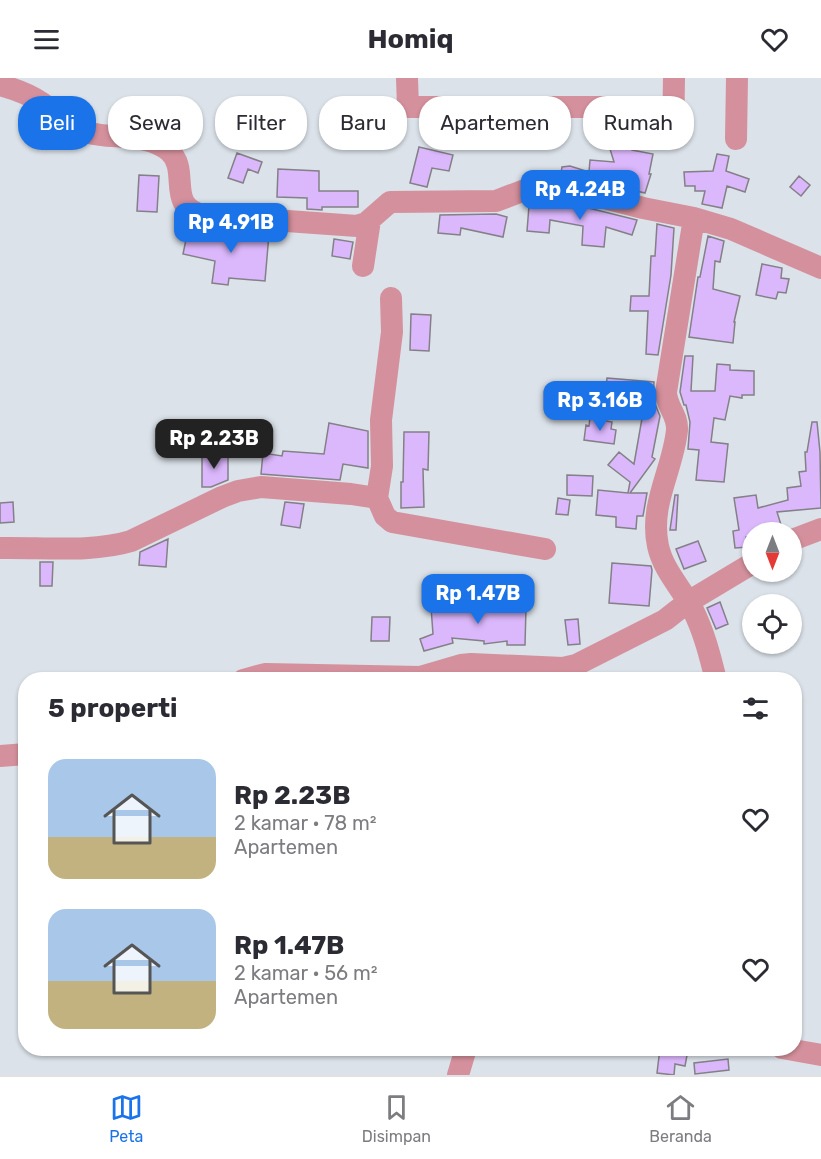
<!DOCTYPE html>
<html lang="id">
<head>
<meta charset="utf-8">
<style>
	:root { --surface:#fff; --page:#f7f7f7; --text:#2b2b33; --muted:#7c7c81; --line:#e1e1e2; --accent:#1a73e8 }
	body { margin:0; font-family:Rubik,sans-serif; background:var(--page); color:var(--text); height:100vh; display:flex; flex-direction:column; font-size:22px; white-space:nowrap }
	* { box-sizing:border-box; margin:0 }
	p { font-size:20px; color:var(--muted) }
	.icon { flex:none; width:33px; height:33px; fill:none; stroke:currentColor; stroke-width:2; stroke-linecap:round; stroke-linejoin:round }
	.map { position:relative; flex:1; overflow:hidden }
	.sheet { position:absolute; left:18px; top:594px; width:784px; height:384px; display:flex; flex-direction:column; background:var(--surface); border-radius:24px; box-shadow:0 2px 4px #0004 }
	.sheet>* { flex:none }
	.top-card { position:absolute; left:18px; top:18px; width:786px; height:54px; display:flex; gap:12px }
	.needle { width:39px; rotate:180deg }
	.fabs { position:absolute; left:742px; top:444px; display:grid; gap:12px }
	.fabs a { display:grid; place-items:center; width:60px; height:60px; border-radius:50%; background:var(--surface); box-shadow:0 2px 4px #0004; font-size:30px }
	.price { position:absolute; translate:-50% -51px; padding:0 14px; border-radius:12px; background:var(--accent); color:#fff; font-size:20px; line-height:39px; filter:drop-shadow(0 2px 3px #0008) }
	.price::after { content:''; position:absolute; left:50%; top:36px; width:18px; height:14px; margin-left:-9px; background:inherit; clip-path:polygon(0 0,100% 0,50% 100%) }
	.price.active { background:#222; color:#fff }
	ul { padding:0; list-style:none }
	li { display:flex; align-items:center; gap:18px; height:150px; padding:0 30px }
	li span { display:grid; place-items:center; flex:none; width:168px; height:120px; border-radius:18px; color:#555 }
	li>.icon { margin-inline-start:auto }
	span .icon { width:72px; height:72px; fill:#fffc; stroke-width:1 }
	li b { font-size:26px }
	h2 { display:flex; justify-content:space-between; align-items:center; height:72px; padding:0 30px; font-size:26px }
	.tag { padding:0 21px; border-radius:24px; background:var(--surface); box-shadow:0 2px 4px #0004; font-size:21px; line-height:54px }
	.tag.active { background:var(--accent); color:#fff }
	header { display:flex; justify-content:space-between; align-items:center; height:78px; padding:0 30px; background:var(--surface); font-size:27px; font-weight:700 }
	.tabs { display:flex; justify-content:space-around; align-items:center; height:84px; border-top:2px solid var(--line); background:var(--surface); font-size:16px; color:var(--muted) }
	.tabs a { display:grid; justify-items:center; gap:3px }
	.tabs .active { color:var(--accent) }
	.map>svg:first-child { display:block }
	.building { fill:#dbb7fb; stroke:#838087; stroke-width:1.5 }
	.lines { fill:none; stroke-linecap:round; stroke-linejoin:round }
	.minor { stroke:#d4909c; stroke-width:22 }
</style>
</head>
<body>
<header><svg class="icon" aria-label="menu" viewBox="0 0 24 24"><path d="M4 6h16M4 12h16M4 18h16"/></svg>Homiq<svg class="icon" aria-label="heart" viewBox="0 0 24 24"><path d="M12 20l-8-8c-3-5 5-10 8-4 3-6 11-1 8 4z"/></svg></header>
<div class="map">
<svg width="821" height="997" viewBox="0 0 821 997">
	<rect width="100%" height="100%" fill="#dbe2e9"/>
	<path class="building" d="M625 52 632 72 653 76 649 96H651L645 115 561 95 562 89 570 88 589 94 590 82 614 84 606 58Z
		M419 69 453 77 449 93 432 90 427 109 410 105Z
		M237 75 262 84 258 95 248 91 243 105 228 100Z
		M717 76 729 78 726 93 749 101 745 114 727 108 722 130 702 126 705 113H695V108H685L684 94 713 93Z
		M278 91 319 93V113H358V129H322V132L307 131V120L277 119Z
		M139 97 159 98 157 134 137 133Z
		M799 98 810 107 801 118 790 109Z
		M556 122 637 142 632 157 606 149 604 169 582 167 583 148 550 142 549 155 527 153 529 128 554 130Z
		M496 136 507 139 503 159 461 150 460 157 438 155 440 137Z
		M657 146 674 150 671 197 658 277 646 276 648 233H630L631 218H649L651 178H655Z
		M206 151 269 156 265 203 229 200 228 207 212 205 215 183 183 176 188 152 205 155Z
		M708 158 724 163 720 184 715 183 713 211 740 218 734 244H735L733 265 689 259 698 199H700Z
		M334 161 353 164 350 181 332 178Z
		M762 186 782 190 781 200 789 201 786 215 778 214 776 221 756 217Z
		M411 236 431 237 429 273 410 272Z
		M685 278H693L691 313H715L717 286 730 287V292L754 293V317H742V320L730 318 725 342 714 340 711 364 728 366 724 404 696 402 699 372 688 371 690 344 686 327H684L680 314Z
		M607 300 654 304 653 321 660 338 652 379 655 381 630 415H647L643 438H637L636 451 616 449V439L596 437 598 412 628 415 630 404 608 387 619 374 634 386 644 329H634L635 322 605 319Z
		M590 340 612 344 611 351 616 352 614 366 584 362 586 347 589 348Z
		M812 344H817L820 374 821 430 777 434 782 450 764 454H753V457L746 459 748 469 735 470 733 453 739 452 734 420 756 417 758 430 788 422 787 410 801 408 799 394 806 393 805 374H807Z
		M329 345 368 353V390L343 386 340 402 261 396 263 375 282 378 283 373 324 376Z
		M404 354H429L428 392 423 391 424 429 401 430V404H403Z
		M202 377H228V402L211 409H202Z
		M567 397 593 398 592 418 567 417Z
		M675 417H678L676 452H670Z
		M558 420 570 422 568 437 556 436Z
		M13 424 14 444 0 445V425Z
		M285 424 304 426 300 450 281 447Z
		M168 461 166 489 139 487 140 474Z
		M698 463 706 483 684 491 676 471Z
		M40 484H53L52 508H40Z
		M612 485 651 488 652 492 649 528 609 525Z
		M485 522 506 524 505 528 526 530 525 567H507V563L484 566V563L452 560 453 565 424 573 420 561 433 556 431 529 449 528V533H484Z
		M720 524 728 546 716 551 707 530Z
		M372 539H390L389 563H371Z
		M578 541 580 566 568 567 565 542Z
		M660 970 688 972 685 988 675 986 674 997 657 995Z
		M728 981 729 992 695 996 694 985Z"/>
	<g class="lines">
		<path class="minor" d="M407 0 408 29H674
			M0 7C15 11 29 16 42 25 58 36 69 50 89 55 114 61 148 55 169 73 191 92 165 128 203 137L357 148 366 145 390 124 496 123 530 110 558 108 643 130 694 140 731 151 821 190
			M673 61 674 0
			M736 61 737 0
			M694 140 666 314C666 328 678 337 677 352 673 392 649 426 658 468 663 492 682 511 693 532 704 554 710 578 716 602
			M363 188 370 142
			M377 420 382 388 381 342 392 254 391 220
			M792 462 821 451
			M0 470C41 469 92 475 131 463L222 419 238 413 261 409 351 416 377 420 385 438 392 444 545 471
			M243 602 265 596 420 599 461 587 471 586 563 590 576 587 665 542 688 524 753 485
			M0 678 26 676
			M782 970 821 977
			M458 997 466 970"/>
	</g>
</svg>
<div class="fabs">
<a><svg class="needle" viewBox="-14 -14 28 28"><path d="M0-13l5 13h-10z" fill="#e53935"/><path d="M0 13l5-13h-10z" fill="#7c7c81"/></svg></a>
<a><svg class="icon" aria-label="locate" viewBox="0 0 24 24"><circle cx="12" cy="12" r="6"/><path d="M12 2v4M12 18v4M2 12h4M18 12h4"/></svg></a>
</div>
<b class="price" style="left:580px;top:143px">Rp 4.24B</b>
<b class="price" style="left:231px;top:176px">Rp 4.91B</b>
<b class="price" style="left:600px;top:354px">Rp 3.16B</b>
<b class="price active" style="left:214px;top:392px">Rp 2.23B</b>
<b class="price" style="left:478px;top:547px">Rp 1.47B</b>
<div class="top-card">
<a class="tag active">Beli</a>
<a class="tag">Sewa</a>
<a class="tag">Filter</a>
<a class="tag">Baru</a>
<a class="tag">Apartemen</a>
<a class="tag">Rumah</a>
</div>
<section class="sheet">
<h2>5 properti<svg class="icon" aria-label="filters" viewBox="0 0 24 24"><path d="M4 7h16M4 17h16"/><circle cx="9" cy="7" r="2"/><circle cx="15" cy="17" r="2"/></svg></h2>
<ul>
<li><span style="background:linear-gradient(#a9c7e8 65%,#c2b280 0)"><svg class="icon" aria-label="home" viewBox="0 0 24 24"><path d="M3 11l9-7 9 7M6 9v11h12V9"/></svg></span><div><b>Rp 2.23B</b><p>2 kamar · 78 m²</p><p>Apartemen</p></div><svg class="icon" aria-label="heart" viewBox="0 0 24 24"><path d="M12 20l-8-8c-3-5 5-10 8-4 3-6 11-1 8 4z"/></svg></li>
<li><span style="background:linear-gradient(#a9c7e8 60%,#c2b280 0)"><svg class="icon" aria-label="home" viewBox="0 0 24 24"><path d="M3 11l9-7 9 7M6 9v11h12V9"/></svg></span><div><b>Rp 1.47B</b><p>2 kamar · 56 m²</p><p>Apartemen</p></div><svg class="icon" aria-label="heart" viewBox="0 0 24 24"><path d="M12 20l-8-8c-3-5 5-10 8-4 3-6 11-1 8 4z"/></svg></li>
</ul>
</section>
</div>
<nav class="tabs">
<a class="active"><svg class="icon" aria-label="map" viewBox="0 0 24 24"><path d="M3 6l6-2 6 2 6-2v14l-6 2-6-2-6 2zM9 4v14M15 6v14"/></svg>Peta</a>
<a><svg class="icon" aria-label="saved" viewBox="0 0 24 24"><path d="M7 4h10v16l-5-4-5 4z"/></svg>Disimpan</a>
<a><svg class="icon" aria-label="home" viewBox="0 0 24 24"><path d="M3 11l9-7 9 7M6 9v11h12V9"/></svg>Beranda</a>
</nav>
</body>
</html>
